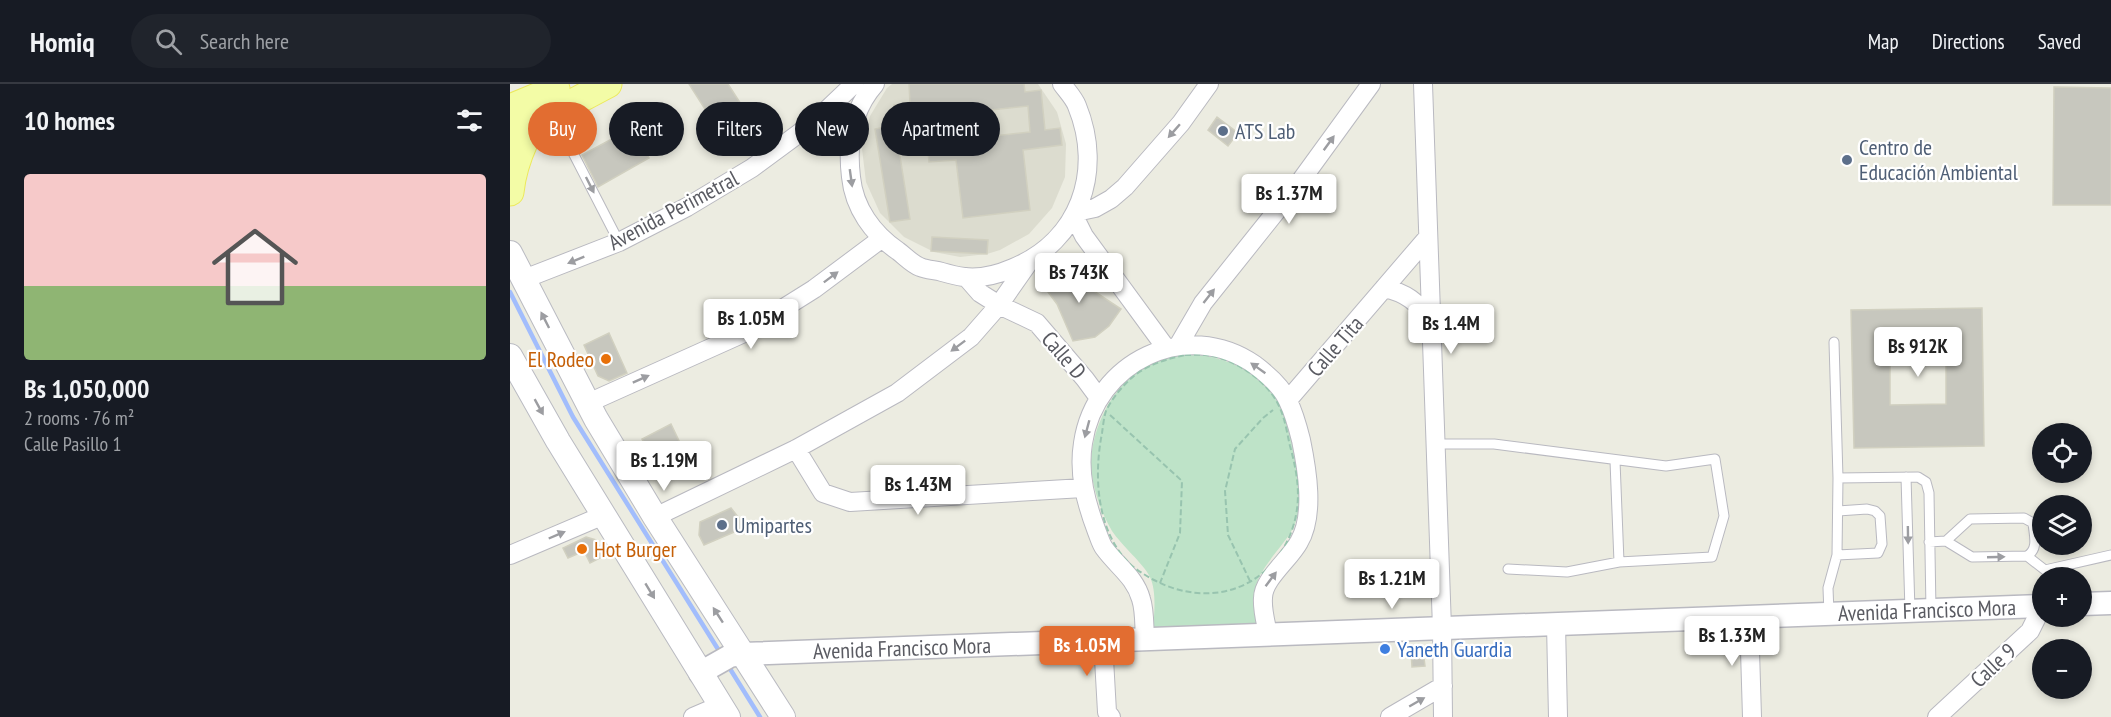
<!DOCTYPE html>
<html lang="en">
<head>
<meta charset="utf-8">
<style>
	:root { --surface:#171b24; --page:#20242c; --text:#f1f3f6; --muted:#9ea1a6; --line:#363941; --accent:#e26d31 }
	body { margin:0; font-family:"PT Sans Narrow",sans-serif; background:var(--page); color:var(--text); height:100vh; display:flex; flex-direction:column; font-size:22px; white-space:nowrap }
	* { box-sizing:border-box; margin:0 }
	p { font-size:20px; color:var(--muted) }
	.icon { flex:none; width:33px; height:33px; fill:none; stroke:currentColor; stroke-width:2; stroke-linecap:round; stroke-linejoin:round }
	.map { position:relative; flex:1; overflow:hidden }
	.side { display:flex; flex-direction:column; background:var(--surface); width:510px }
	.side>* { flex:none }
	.banner { position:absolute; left:18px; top:18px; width:570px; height:54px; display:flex; gap:12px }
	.buttons { position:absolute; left:1522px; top:339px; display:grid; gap:12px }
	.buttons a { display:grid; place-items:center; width:60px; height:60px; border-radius:50%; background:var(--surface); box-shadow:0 3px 9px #0003; font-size:30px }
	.price { position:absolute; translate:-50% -51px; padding:0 14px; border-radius:6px; background:#fff; color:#222; font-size:20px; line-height:39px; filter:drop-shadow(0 2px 3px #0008) }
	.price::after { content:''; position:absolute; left:50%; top:36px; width:18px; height:14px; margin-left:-9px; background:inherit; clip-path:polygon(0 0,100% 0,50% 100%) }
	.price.on { background:var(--accent); color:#fff }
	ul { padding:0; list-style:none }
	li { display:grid; align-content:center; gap:12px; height:318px; padding:0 24px }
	li span { display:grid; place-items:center; height:186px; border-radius:6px; color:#555 }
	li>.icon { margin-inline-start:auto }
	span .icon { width:108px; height:108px; fill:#fffc; stroke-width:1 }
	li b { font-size:26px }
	h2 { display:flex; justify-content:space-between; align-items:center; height:72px; padding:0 24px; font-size:26px }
	.chip { padding:0 21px; border-radius:27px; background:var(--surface); box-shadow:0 3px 9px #0003; font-size:21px; line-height:54px }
	.chip.on { background:var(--accent); color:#fff }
	header { display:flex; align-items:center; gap:36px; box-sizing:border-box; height:84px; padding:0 30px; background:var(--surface); border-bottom:2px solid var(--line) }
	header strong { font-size:28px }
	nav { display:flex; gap:33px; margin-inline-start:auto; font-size:21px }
	.search { width:420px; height:54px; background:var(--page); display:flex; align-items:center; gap:15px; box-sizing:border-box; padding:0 21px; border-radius:33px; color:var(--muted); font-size:22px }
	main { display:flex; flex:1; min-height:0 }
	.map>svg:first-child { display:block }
	.education { fill:#dcdccf }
	.green { fill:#bee3c8 }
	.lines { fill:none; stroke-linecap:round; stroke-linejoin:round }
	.stream { stroke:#a2bdfc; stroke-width:4.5 }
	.building { fill:#c7c7be; stroke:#d1d0c0; stroke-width:1.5; fill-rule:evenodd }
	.service-casing { stroke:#b9b9c0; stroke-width:11 }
	.minor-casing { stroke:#b9b9c0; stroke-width:20 }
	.tertiary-casing { stroke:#b9b9c0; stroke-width:25 }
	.secondary-casing { stroke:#babbc2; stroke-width:26 }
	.primary-casing { stroke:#ece95b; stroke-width:29 }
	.path { stroke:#98c4af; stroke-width:2; stroke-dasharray:6 3; stroke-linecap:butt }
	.service { stroke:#fff; stroke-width:9 }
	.minor { stroke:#fff; stroke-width:18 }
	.tertiary { stroke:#fff; stroke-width:22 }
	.secondary { stroke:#fff; stroke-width:24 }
	.primary { stroke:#f3fca6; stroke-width:27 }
	.oneway { fill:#9c9da1 }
	.service-dot { fill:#5c6f8a; stroke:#fff; stroke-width:2 }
	.food-dot { fill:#e8710a; stroke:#fff; stroke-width:2 }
	.shop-dot { fill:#3f7fe0; stroke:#fff; stroke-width:2 }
	.labels { text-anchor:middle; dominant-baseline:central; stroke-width:4.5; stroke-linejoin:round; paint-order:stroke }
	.service-label { font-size:22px; fill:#4e5e75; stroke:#fff; text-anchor:start }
	.street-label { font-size:22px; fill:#5a5b62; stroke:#fff }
	.food-label { font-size:22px; fill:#c56008; stroke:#fff; text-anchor:end }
	.shop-label { font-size:22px; fill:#366cbe; stroke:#fff; text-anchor:start }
</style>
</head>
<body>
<header>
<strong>Homiq</strong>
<div class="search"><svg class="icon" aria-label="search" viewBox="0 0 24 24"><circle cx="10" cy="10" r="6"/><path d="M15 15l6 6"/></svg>Search here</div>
<nav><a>Map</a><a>Directions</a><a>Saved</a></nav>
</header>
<main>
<section class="side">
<h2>10 homes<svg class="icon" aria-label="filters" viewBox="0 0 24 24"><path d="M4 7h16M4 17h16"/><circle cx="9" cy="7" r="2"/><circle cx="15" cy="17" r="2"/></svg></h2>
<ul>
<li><span style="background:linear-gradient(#f6c9c9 60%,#8fb573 0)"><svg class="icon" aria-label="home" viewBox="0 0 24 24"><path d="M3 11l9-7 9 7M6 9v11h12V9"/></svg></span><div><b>Bs 1,050,000</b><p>2 rooms · 76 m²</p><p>Calle Pasillo 1</p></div></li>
</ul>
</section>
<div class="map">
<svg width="1601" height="633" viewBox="0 0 1601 633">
	<rect width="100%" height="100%" fill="#ecece1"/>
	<path class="education" d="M382 0H528L547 28 556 60 555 93 542 124 519 150 490 166 477 170 450 173 424 168 394 153 370 129 356 98 352 65 360 32 377 4Z"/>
	<path class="green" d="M676 268C749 280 774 302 787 376 789 390 794 411 790 426 787 434 784 444 779 451 770 465 745 490 746 506 747 518 752 531 755 542L643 547C644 531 647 508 640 493 633 479 612 462 602 447 591 428 582 403 581 382 581 349 597 313 622 292 636 280 658 274 676 268Z"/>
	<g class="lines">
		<path class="stream" d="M0 208 63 333 211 570
			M217 580 250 633"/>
	</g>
	<path class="building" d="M179 0H218L249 48 221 66Z
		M399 0H514L515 8 531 6 535 46 550 44 552 61 513 66 520 126 453 134 446 76 419 78 415 36 385 38 384 21 400 20ZM518 22 520 48 466 54 463 28Z
		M1544 3 1601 4V121H1543Z
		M707 33 728 49 718 62 698 46Z
		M385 41 400 135 380 138 365 45Z
		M122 44 139 74 88 103 72 71Z
		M422 153 478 156 477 170 421 167Z
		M556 177 573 200 611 225 599 242 585 253 563 257 547 220 529 196Z
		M1472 224 1474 362 1344 364 1341 226ZM1380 263H1436V320L1380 321Z
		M99 249 117 289 99 297 88 292 74 261Z
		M161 340 171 361 142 375 132 355Z
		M221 424 236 443 194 461 189 451 190 438Z
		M76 453 86 456 94 472 80 479 74 467 58 474 53 464Z
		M913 566 915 582 902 583 901 567Z"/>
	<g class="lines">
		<g class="service-casing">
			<path id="service" d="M44 32 109 158
				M926 360H984L1156 382 1205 375 1214 432 1202 473 1109 478 1057 488 998 485
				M1105 377 1109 478
				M1396 393 1400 527
				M1328 394 1408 393 1416 398 1419 409 1421 526
				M1419 458 1436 457 1462 473 1517 472C1529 465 1524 451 1523 439L1514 434 1460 435 1436 457
				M1327 471 1368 469 1372 460 1370 432 1365 427 1357 425 1328 427
				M1517 472 1535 486 1601 471
				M1319 530 1318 504 1327 471 1328 394 1324 258"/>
		</g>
		<g class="minor-casing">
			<path id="minor" d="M365 0C342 26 337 60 341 93 344 124 363 150 388 167 395 172 402 180 410 183 417 186 425 186 432 188 439 190 447 192 454 193 470 195 489 190 503 184 569 157 594 88 567 22 564 14 557 7 552 0
				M913 0 932 544 933 633
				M566 128 585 124 601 115 615 103 671 39 699 0
				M564 132 574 152 656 264
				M456 193 470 209 489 221 527 239 575 295 589 314
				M14 195 109 158 177 123 242 84 303 39 344 0
				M874 204C897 209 906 218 921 235
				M668 262 693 219 792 95 861 0
				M778 316 918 153
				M78 319 234 249 304 205 371 155
				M286 365 313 409 340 418 573 404
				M145 433 286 365 387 309 461 253 489 221 519 178
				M0 471 94 431
				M1239 533 1242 633
				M1046 540 1048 633
				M635 555C634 542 635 527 631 515 625 493 607 482 594 464 591 460 589 453 587 448 576 419 568 390 573 359 585 278 676 233 745 281 757 290 772 303 778 317 784 329 788 344 791 356 797 385 805 431 789 458 780 475 753 495 753 514 752 526 756 539 758 550
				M593 557 597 628 601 633
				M183 633 211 621
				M880 633 933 602
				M1427 633 1520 547 1528 531V522"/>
		</g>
		<g class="tertiary-casing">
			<path id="tertiary" d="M1572 520 1601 519
				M190 589 220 572 233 570 1533 522"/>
		</g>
		<g class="secondary-casing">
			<path id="secondary" d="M0 169 86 335 145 433 273 633
				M0 272 48 357 218 633"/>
		</g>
		<g class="primary-casing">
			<path id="primary" d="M0 24 46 5
				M0 52 98 0
				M0 108C4 70 23 39 42 7"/>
		</g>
		<path class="path" d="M675 271C684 271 693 270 702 272 728 277 758 298 769 322 775 334 777 349 780 362 788 391 792 417 782 446 760 506 699 525 644 496 633 490 623 484 615 475 586 441 584 390 592 349 593 342 594 333 596 327 602 314 614 300 625 291 640 280 657 275 675 271Z
			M600 331 672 397 670 449 650 499
			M740 497 718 451 715 407 725 365 753 334 763 326"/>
		<use href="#service" class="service"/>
		<use href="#minor" class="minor"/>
		<use href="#tertiary" class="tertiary"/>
		<use href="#secondary" class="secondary"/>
		<use href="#primary" class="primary"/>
	</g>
	<defs><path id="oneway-solid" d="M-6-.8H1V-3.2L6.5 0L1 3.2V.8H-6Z" transform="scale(1.5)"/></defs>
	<g class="oneway">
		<use href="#oneway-solid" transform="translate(664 47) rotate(131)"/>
		<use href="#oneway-solid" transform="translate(819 59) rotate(-54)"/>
		<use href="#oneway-solid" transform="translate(341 94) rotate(82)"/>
		<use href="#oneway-solid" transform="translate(80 101) rotate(63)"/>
		<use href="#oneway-solid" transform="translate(66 176) rotate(158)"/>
		<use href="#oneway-solid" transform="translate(321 193) rotate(-37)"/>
		<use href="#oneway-solid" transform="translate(699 212) rotate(-52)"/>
		<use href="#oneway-solid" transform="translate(35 236) rotate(-117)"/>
		<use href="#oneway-solid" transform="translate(448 262) rotate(143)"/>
		<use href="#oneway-solid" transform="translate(748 284) rotate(-145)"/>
		<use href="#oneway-solid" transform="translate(131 295) rotate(-24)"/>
		<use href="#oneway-solid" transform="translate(29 323) rotate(61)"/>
		<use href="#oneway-solid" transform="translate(577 345) rotate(105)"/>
		<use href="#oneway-solid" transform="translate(47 451) rotate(-23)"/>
		<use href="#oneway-solid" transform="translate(1398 451) rotate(89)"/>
		<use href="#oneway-solid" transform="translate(1486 473) rotate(-2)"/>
		<use href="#oneway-solid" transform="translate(761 495) rotate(-53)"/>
		<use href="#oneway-solid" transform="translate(140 507) rotate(59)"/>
		<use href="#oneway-solid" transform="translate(208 531) rotate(-123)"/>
		<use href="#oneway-solid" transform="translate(907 618) rotate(-30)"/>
	</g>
	<g class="service-dot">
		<circle cx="713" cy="47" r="6"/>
		<circle cx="1337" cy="76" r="6"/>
		<circle cx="212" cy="441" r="6"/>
	</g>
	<g class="food-dot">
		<circle cx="96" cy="275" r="6"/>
		<circle cx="72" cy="465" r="6"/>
	</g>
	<circle class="shop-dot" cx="875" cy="565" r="6"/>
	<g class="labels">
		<g class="service-label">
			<text x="725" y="47">ATS Lab</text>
			<text x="1349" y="63">Centro de<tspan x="1349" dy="25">Educación Ambiental</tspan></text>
			<text x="224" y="441">Umipartes</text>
		</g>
		<g class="street-label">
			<text transform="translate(163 126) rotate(-28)">Avenida Perimetral</text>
			<text transform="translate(825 262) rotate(-49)">Calle Tita</text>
			<text transform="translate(554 271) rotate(49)">Calle D</text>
			<text transform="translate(1417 526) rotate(-2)">Avenida Francisco Mora</text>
			<text transform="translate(392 564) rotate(-2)">Avenida Francisco Mora</text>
			<text transform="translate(1483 581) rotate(-43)">Calle 9</text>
		</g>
		<g class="food-label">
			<text x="84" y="275">El Rodeo</text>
			<text x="84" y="465" text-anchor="start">Hot Burger</text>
		</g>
		<g class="shop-label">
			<text x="887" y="565">Yaneth Guardia</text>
		</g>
	</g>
</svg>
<div class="buttons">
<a><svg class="icon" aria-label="locate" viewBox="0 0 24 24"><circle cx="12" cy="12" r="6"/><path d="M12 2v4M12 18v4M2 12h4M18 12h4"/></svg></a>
<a><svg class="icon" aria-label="layers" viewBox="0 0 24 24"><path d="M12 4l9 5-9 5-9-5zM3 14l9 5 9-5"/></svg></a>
<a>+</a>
<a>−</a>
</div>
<b class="price" style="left:779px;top:141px">Bs 1.37M</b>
<b class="price" style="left:569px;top:220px">Bs 743K</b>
<b class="price" style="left:241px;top:266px">Bs 1.05M</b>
<b class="price" style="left:941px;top:271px">Bs 1.4M</b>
<b class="price" style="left:1408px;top:294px">Bs 912K</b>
<b class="price" style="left:154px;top:408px">Bs 1.19M</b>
<b class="price" style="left:408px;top:432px">Bs 1.43M</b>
<b class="price" style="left:882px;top:526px">Bs 1.21M</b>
<b class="price" style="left:1222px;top:583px">Bs 1.33M</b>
<b class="price on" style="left:577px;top:593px">Bs 1.05M</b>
<div class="banner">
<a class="chip on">Buy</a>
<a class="chip">Rent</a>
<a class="chip">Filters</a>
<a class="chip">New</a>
<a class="chip">Apartment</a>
</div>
</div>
</main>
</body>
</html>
